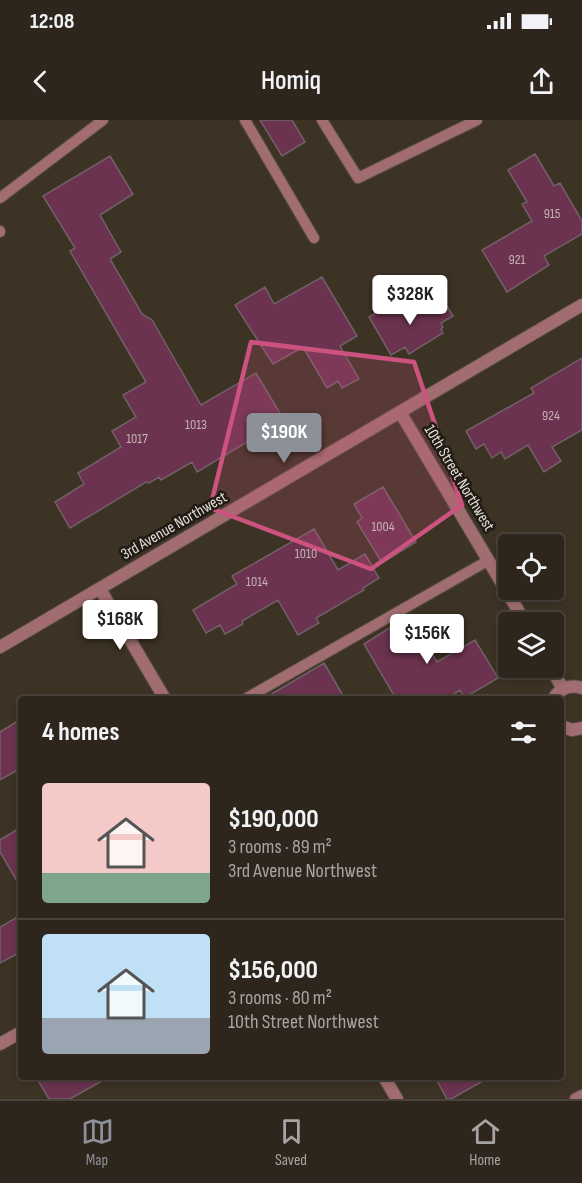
<!DOCTYPE html>
<html lang="en">
<head>
<meta charset="utf-8">
<style>
	:root { --surface:#2e261c; --page:#3a3229; --text:#f1f3f6; --muted:#a7a5a3; --line:#49433b; --accent:#8c9099 }
	body { margin:0; font-family:"Sofia Sans Condensed",sans-serif; background:var(--page); color:var(--text); height:100vh; display:flex; flex-direction:column; font-size:22px; white-space:nowrap }
	* { box-sizing:border-box; margin:0 }
	p { font-size:20px; color:var(--muted) }
	.icon { flex:none; width:33px; height:33px; fill:none; stroke:currentColor; stroke-width:2; stroke-linecap:round; stroke-linejoin:round }
	.map { position:relative; flex:1; overflow:hidden }
	.details { position:absolute; left:18px; top:576px; width:546px; height:384px; display:flex; flex-direction:column; background:var(--surface); border-radius:6px; box-shadow:0 3px 9px #0003,0 0 0 2px var(--line) }
	.details>* { flex:none }
	.tools { position:absolute; left:498px; top:414px; display:grid; gap:12px }
	.tools a { display:grid; place-items:center; width:66px; height:66px; border-radius:6px; background:var(--surface); box-shadow:0 3px 9px #0003,0 0 0 2px var(--line); font-size:30px }
	.price { position:absolute; translate:-50% -51px; padding:0 14px; border-radius:6px; background:#fff; color:#222; font-size:20px; line-height:39px; filter:drop-shadow(0 2px 3px #0008) }
	.price::after { content:''; position:absolute; left:50%; top:36px; width:18px; height:14px; margin-left:-9px; background:inherit; clip-path:polygon(0 0,100% 0,50% 100%) }
	.price.on { background:var(--accent); color:#fff }
	ul { padding:0; list-style:none }
	li { display:flex; align-items:center; gap:18px; height:150px; padding:0 24px }
	li+li { border-top:2px solid var(--line) }
	li span { display:grid; place-items:center; flex:none; width:168px; height:120px; border-radius:6px; color:#555 }
	li>.icon { margin-inline-start:auto }
	span .icon { width:72px; height:72px; fill:#fffc; stroke-width:1 }
	li b { font-size:26px }
	h2 { display:flex; justify-content:space-between; align-items:center; height:72px; padding:0 24px; font-size:26px }
	.status { display:flex; justify-content:space-between; align-items:center; height:42px; padding:0 30px; background:var(--surface); direction:ltr }
	.status svg { height:16px; fill:currentColor }
	header { display:flex; justify-content:space-between; align-items:center; height:78px; padding:0 24px; background:var(--surface); font-size:27px; font-weight:600 }
	.menu { display:flex; justify-content:space-around; align-items:center; height:84px; border-top:2px solid var(--line); background:var(--surface); font-size:16px; color:var(--muted) }
	.menu a { display:grid; justify-items:center; gap:3px }
	.menu .on { color:var(--accent) }
	.map>svg:first-child { display:block }
	.building { fill:#6b334f; stroke:#726068; stroke-width:1.5 }
	.lines { fill:none; stroke-linecap:round; stroke-linejoin:round }
	.service-casing { stroke:#5b5244; stroke-width:12 }
	.minor-casing { stroke:#5b5244; stroke-width:14 }
	.service { stroke:#a16d70; stroke-width:10 }
	.minor { stroke:#a16d70; stroke-width:12 }
	.marked { fill:#cc537f; fill-opacity:0.2; stroke:#cc537f; stroke-width:4.5; stroke-linejoin:round }
	.labels { text-anchor:middle; dominant-baseline:central; stroke-width:5; stroke-linejoin:round; paint-order:stroke }
	.number-label { font-size:14px; fill:#c5b2b3 }
	.street-label { font-size:16px; fill:#e3ddd4; stroke:#201b15 }
</style>
</head>
<body>
<div class="status"><b>12:08</b><svg viewBox="0 0 49 12"><path d="M0 12V9h3v3zM5 12V6h3v6zM10 12V3h3v9zM15 12V0h3v12zM26 1h20v11H26zM47 4h2v5h-2z"/></svg></div>
<header><svg class="icon" aria-label="back" viewBox="0 0 24 24"><path d="M15 5l-7 7 7 7"/></svg>Homiq<svg class="icon" aria-label="share" viewBox="0 0 24 24"><path d="M12 15V3M7 8l5-5 5 5M5 13v7h14v-7"/></svg></header>
<div class="map">
<svg width="582" height="979" viewBox="0 0 582 979">
	<rect width="100%" height="100%" fill="#3d3325"/>
	<path class="building" d="M260 0H292L305 22 282 36Z
		M535 34 554 66 560 63 582 101V114L544 136 549 145 507 172 482 130 532 101 522 84 527 82 508 50Z
		M110 36 133 74 100 95 121 132 110 139 142 194 152 200 201 285 256 253 284 300 197 352 192 342 161 360 159 357 149 363 146 362 70 408 55 382 84 364 78 353 121 327 112 311 136 297 123 275 146 262 70 131 75 128 43 76Z
		M322 157 357 216 340 226 359 259 342 268 338 261 327 268 303 227 273 244 235 185 265 167 274 184Z
		M442 178 453 196 441 203 443 207 441 209 443 213 409 234 405 227 391 235 369 197 399 179 410 198Z
		M582 238V310L552 327 561 341 544 352 528 325 505 339 501 332 492 338 484 324 476 329 466 311 534 273 531 268Z
		M383 367 416 422 382 443 357 402 362 398 354 384Z
		M314 409 338 450 365 434 379 458 363 468 364 470 316 498 319 503 298 515 278 480 242 501 243 504 225 514 220 505 206 513 193 490 237 464 232 456Z
		M410 495 437 542 475 520 498 558 464 578 460 570 446 579H396L364 524Z
		M324 543 345 579H263Z
		M21 599V648L0 660V612Z
		M21 707V768L0 732V720Z
		M21 795V832L0 843V807Z
		M36 957H109L70 979H49Z
		M435 957H490L451 979H447Z"/>
	<g class="lines">
		<g class="service-casing">
			<path id="service" d="M245 0 314 118
				M322 0 358 58 477 0
				M0 78 103 0
				M0 111V112
				M245 579 489 440"/>
		</g>
		<g class="minor-casing">
			<path id="minor" d="M400 292 525 502
				M100 469 165 579
				M0 527 582 185
				M551 548 563 569
				M553 579C560 568 570 564 582 568
				M561 606 572 610 582 608
				M0 924 21 912
				M384 957 397 979
				M576 979 582 976"/>
		</g>
		<use href="#service" class="service"/>
		<use href="#minor" class="minor"/>
	</g>
	<path class="marked" d="M251 222 414 242 462 385 371 449 210 388Z"/>
	<g class="labels">
		<g class="number-label">
			<text x="552" y="93">915</text>
			<text x="517" y="139">921</text>
			<text x="551" y="295">924</text>
			<text x="196" y="304">1013</text>
			<text x="137" y="318">1017</text>
			<text x="383" y="406">1004</text>
			<text x="306" y="433">1010</text>
			<text x="257" y="461">1014</text>
		</g>
		<g class="street-label">
			<text transform="translate(459 358) rotate(59)">10th Street Northwest</text>
			<text transform="translate(174 406) rotate(-30)">3rd Avenue Northwest</text>
		</g>
	</g>
</svg>
<div class="tools">
<a><svg class="icon" aria-label="locate" viewBox="0 0 24 24"><circle cx="12" cy="12" r="6"/><path d="M12 2v4M12 18v4M2 12h4M18 12h4"/></svg></a>
<a><svg class="icon" aria-label="layers" viewBox="0 0 24 24"><path d="M12 4l9 5-9 5-9-5zM3 14l9 5 9-5"/></svg></a>
</div>
<b class="price" style="left:410px;top:206px">$328K</b>
<b class="price on" style="left:284px;top:344px">$190K</b>
<b class="price" style="left:120px;top:531px">$168K</b>
<b class="price" style="left:427px;top:545px">$156K</b>
<section class="details">
<h2>4 homes<svg class="icon" aria-label="filters" viewBox="0 0 24 24"><path d="M4 7h16M4 17h16"/><circle cx="9" cy="7" r="2"/><circle cx="15" cy="17" r="2"/></svg></h2>
<ul>
<li><span style="background:linear-gradient(#f6c9c9 75%,#7fa58c 0)"><svg class="icon" aria-label="home" viewBox="0 0 24 24"><path d="M3 11l9-7 9 7M6 9v11h12V9"/></svg></span><div><b>$190,000</b><p>3 rooms · 89 m²</p><p>3rd Avenue Northwest</p></div></li>
<li><span style="background:linear-gradient(#bfe0f5 70%,#9aa5b1 0)"><svg class="icon" aria-label="home" viewBox="0 0 24 24"><path d="M3 11l9-7 9 7M6 9v11h12V9"/></svg></span><div><b>$156,000</b><p>3 rooms · 80 m²</p><p>10th Street Northwest</p></div></li>
</ul>
</section>
</div>
<nav class="menu">
<a class="on"><svg class="icon" aria-label="map" viewBox="0 0 24 24"><path d="M3 6l6-2 6 2 6-2v14l-6 2-6-2-6 2zM9 4v14M15 6v14"/></svg>Map</a>
<a><svg class="icon" aria-label="saved" viewBox="0 0 24 24"><path d="M7 4h10v16l-5-4-5 4z"/></svg>Saved</a>
<a><svg class="icon" aria-label="home" viewBox="0 0 24 24"><path d="M3 11l9-7 9 7M6 9v11h12V9"/></svg>Home</a>
</nav>
</body>
</html>
